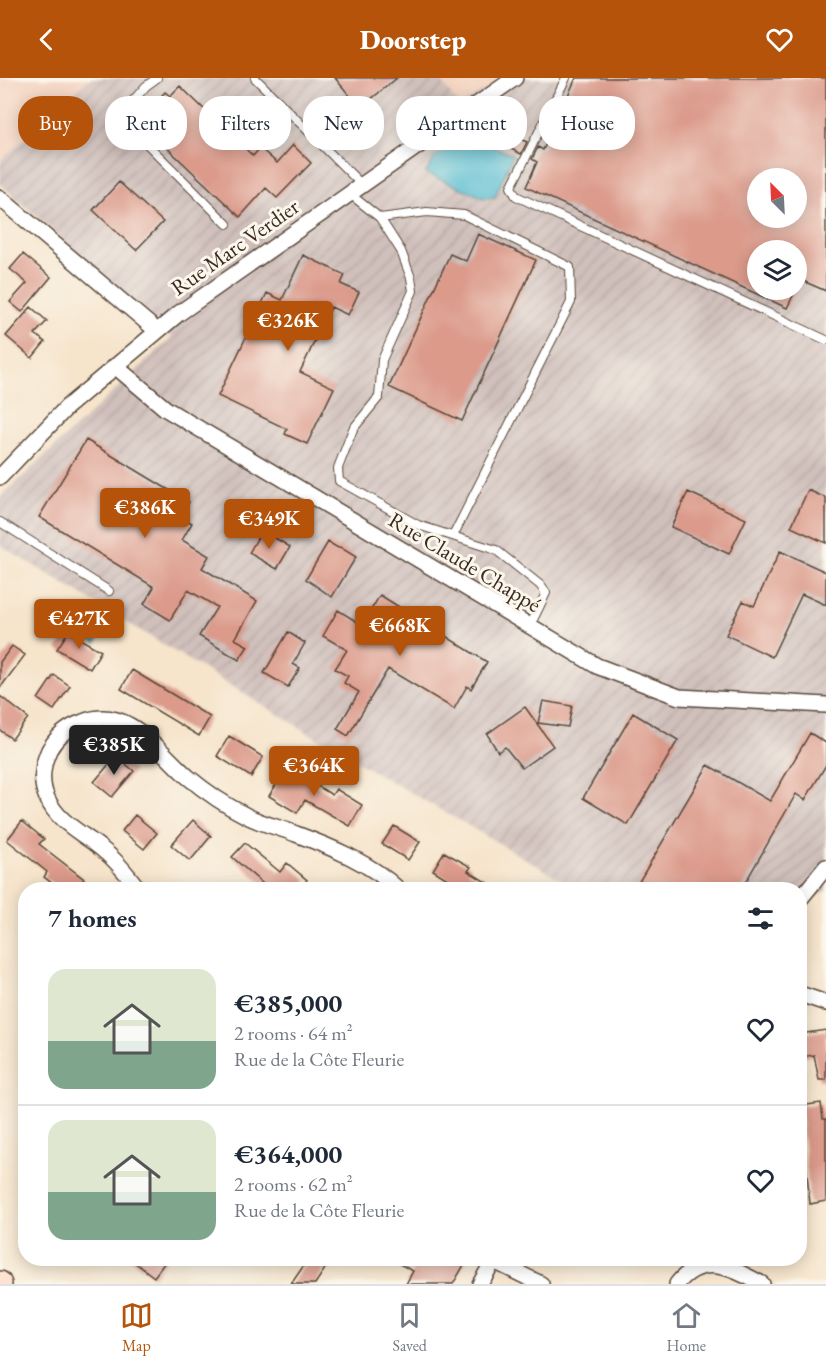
<!DOCTYPE html>
<html lang="en">
<head>
<meta charset="utf-8">
<style>
	:root { --surface:#fff; --page:#f6f6f7; --text:#1f2937; --muted:#747a83; --line:#e0e1e3; --accent:#b45309 }
	body { margin:0; font-family:"EB Garamond",serif; background:var(--page); color:var(--text); height:100vh; display:flex; flex-direction:column; font-size:22px; white-space:nowrap }
	* { box-sizing:border-box; margin:0 }
	p { font-size:20px; color:var(--muted) }
	.icon { flex:none; width:33px; height:33px; fill:none; stroke:currentColor; stroke-width:2; stroke-linecap:round; stroke-linejoin:round }
	.map { position:relative; flex:1; overflow:hidden }
	.drawer { position:absolute; left:18px; top:804px; width:789px; height:384px; display:flex; flex-direction:column; background:var(--surface); border-radius:24px; box-shadow:0 3px 15px #0003 }
	.drawer>* { flex:none }
	.top-card { position:absolute; left:18px; top:18px; width:790px; height:54px; display:flex; gap:12px }
	.needle { width:39px; rotate:336deg }
	.buttons { position:absolute; left:747px; top:90px; display:grid; gap:12px }
	.buttons a { display:grid; place-items:center; width:60px; height:60px; border-radius:50%; background:var(--surface); box-shadow:0 3px 15px #0003; font-size:30px }
	.price { position:absolute; translate:-50% -51px; padding:0 14px; border-radius:6px; background:var(--accent); color:#fff; font-size:20px; line-height:39px; filter:drop-shadow(0 2px 3px #0008) }
	.price::after { content:''; position:absolute; left:50%; top:36px; width:18px; height:14px; margin-left:-9px; background:inherit; clip-path:polygon(0 0,100% 0,50% 100%) }
	.price.selected { background:#222; color:#fff }
	ul { padding:0; list-style:none }
	li { display:flex; align-items:center; gap:18px; height:150px; padding:0 30px }
	li+li { border-top:2px solid var(--line) }
	li span { display:grid; place-items:center; flex:none; width:168px; height:120px; border-radius:18px; color:#555 }
	li>.icon { margin-inline-start:auto }
	span .icon { width:72px; height:72px; fill:#fffc; stroke-width:1 }
	li b { font-size:26px }
	h2 { display:flex; justify-content:space-between; align-items:center; height:72px; padding:0 30px; font-size:26px }
	.chip { padding:0 21px; border-radius:24px; background:var(--surface); box-shadow:0 3px 15px #0003; font-size:21px; line-height:54px }
	.chip.selected { background:var(--accent); color:#fff }
	header { display:flex; justify-content:space-between; align-items:center; height:78px; padding:0 30px; background:var(--accent); color:#fff; font-size:27px; font-weight:800 }
	.menu { display:flex; justify-content:space-around; align-items:center; height:84px; border-top:2px solid var(--line); background:var(--surface); font-size:16px; color:var(--muted) }
	.menu a { display:grid; justify-items:center; gap:3px }
	.menu .selected { color:var(--accent) }
	.map>svg:first-child { display:block }
	.built { fill:#f4d3c0 }
	.industrial { fill:url(#industrial-furrows); fill-rule:evenodd }
	.water { fill:#54bcd1; stroke:#487378; stroke-width:1.5 }
	.building { fill:#db9a8a; fill-rule:evenodd }
	.lines { fill:none; stroke-linecap:round; stroke-linejoin:round }
	.service-casing { stroke:#574638; stroke-width:10 }
	.minor-casing { stroke:#574638; stroke-width:18 }
	.secondary-casing { stroke:#574638; stroke-width:24 }
	.service { stroke:#fff; stroke-width:8 }
	.minor { stroke:#fff; stroke-width:15 }
	.secondary { stroke:#fee3d2; stroke-width:21 }
	.labels { text-anchor:middle; dominant-baseline:central; stroke-width:6; stroke-linejoin:round; paint-order:stroke }
	.street-label { font-size:22px; fill:#3b2a1e; stroke:#fbf7ec }
</style>
</head>
<body>
<header><svg class="icon" aria-label="back" viewBox="0 0 24 24"><path d="M15 5l-7 7 7 7"/></svg>Doorstep<svg class="icon" aria-label="heart" viewBox="0 0 24 24"><path d="M12 20l-8-8c-3-5 5-10 8-4 3-6 11-1 8 4z"/></svg></header>
<div class="map">
<svg width="826" height="1206" viewBox="0 0 826 1206">
	<defs>
		<pattern id="industrial-furrows" width="10" height="10" patternUnits="userSpaceOnUse" patternTransform="scale(1.5)"><rect width="10" height="10" fill="#d0c0bc"/><path d="M-1 1l2-2M0 10L10 0M9 11l2-2" fill="none" stroke="#b4a5a1"/></pattern>
	</defs>
	<rect width="100%" height="100%" fill="#fbf7ec"/>
	<filter id="ink" filterUnits="userSpaceOnUse"><feTurbulence type="fractalNoise" baseFrequency=".0167" numOctaves="2"/><feDisplacementMap in="SourceGraphic" scale="12" xChannelSelector="R" yChannelSelector="G"/><feConvolveMatrix kernelMatrix="1 2 1 2 8 2 1 2 1" color-interpolation-filters="sRGB"/></filter>
	<filter id="wash" filterUnits="userSpaceOnUse"><feTurbulence type="fractalNoise" baseFrequency=".008" numOctaves="4" result="noise"/><feDisplacementMap in="SourceGraphic" scale="24" xChannelSelector="R" yChannelSelector="G"/><feGaussianBlur stdDeviation="1.35" result="paint"/><feColorMatrix in="noise" values="0 0 0 0 0 0 0 0 0 0 0 0 0 0 0 0 0 1.4 0 .05"/><feComposite in="paint" operator="in"/></filter>
	<g filter="url(#wash)">
		<rect width="100%" height="100%" fill="#f6e4cb"/>
		<path class="built" d="M0 0H91L0 83Z
			M439 0H506L459 28Z"/>
		<path class="industrial" d="M91 0H439L459 28 506 0H826V812L800 829V812L578 811 335 671 0 467V420L172 259 0 106V83ZM758 100H796V140H758ZM758 172H796V212H758Z"/>
		<path class="water" d="M467 57 513 77 495 119 484 120 426 95 435 79Z
			M83 544 102 555 96 565 78 554Z"/>
		<g id="blocks">
			<path class="building" d="M335 0H397L360 30Z
				M576 0H826V213L796 200V172H758V212H796L787 230 526 109 537 84 532 81 538 69 543 72ZM758 100H796V140H758Z
				M180 8 253 78 260 70 277 85 293 67 311 85 277 120 266 110 240 139 143 47 160 29 156 24 165 14 170 18Z
				M501 53 527 64 521 76 497 64Z
				M119 104 163 144 136 172 93 132Z
				M478 156 536 182 462 343 389 309 450 176 466 183Z
				M23 176 51 199 22 234 10 224 27 205 10 191Z
				M303 177 345 197 341 206 359 214 348 237 331 229 300 294 334 310 307 366 285 356 287 351 218 318 267 215 282 222Z
				M31 229 47 243 35 256 45 264 32 280 6 258Z
				M86 362 189 424 180 438 192 445 182 462 209 478 202 490 257 523 235 561 248 568 239 582 199 558 217 529 188 512 170 542 144 526 154 509 39 439Z
				M808 412 826 420V465L791 449Z
				M688 414 746 441 729 476 671 449Z
				M262 452 290 469 277 491 249 475Z
				M328 464 338 470 340 469 356 479 332 519 306 501Z
				M780 473 826 494V527L802 516 772 579 726 557 743 523 754 528Z
				M380 517 487 584 471 611 467 608 454 631 388 591 348 658 337 651 359 614 344 605 348 598 335 591 347 572 323 558 338 532 362 547Z
				M68 554 101 573 90 591 57 571Z
				M288 554 305 565 293 586 300 590 288 609 264 595Z
				M12 568 25 577 0 610V584Z
				M132 592 210 639 199 658 121 611Z
				M54 597 70 608 54 632 38 621Z
				M0 618 28 640 12 661 0 652Z
				M543 623 572 628 568 649 538 645Z
				M525 629 553 668 522 690 505 669 498 674 487 656Z
				M633 635 678 662 628 747 583 720Z
				M810 655 826 665V687L805 722 796 716 741 812H634L708 687 770 723Z
				M229 658 263 679 251 699 217 678Z
				M116 678 134 693 112 719 94 704Z
				M287 689 332 717 336 711 362 727 350 748 305 722 297 735 269 718Z
				M135 737 157 755 144 771 122 753Z
				M193 742 211 758 190 783 171 767Z
				M22 743 44 761 39 766 84 801 76 812H61L44 799 47 794 7 762Z
				M394 748 420 764 408 782 382 766Z
				M245 765 280 794 287 785 307 802 300 812H270L232 779Z
				M444 774 471 789 468 793 499 812H465L433 792Z
				M826 952V1002H819L814 977 800 979V956Z
				M821 1025 823 1041H826V1123L810 1126 800 1028Z
				M129 1180H168L154 1199Z
				M309 1180H332L315 1206H291Z
				M388 1180H468L453 1206H406L413 1193Z"/>
		</g>
	</g>
	<g filter="url(#ink)">
		<use href="#blocks" fill-opacity="0" stroke="#574638" stroke-width="1.5"/>
		<g class="lines">
			<g class="service-casing">
				<path id="service" d="M157 0 146 8 124 33 131 50 227 146
					M255 0 362 107
					M566 0 511 109 516 118 826 262
					M350 116 380 140 401 173 411 200 413 213 382 282 379 319 353 351 338 390 339 403 418 447 496 472 540 507 546 515 530 548
					M380 140 427 134 464 137 570 189 571 224 453 458
					M0 444 109 513"/>
			</g>
			<g class="minor-casing">
				<path id="minor" d="M0 120 157 253
					M115 288 166 331 597 588 679 619 826 627
					M0 399 67 329 178 236 515 0
					M139 812C128 797 117 783 103 772 83 755 58 745 47 720 40 705 42 687 49 672 57 658 68 649 83 644 128 626 159 674 188 699 206 714 225 727 245 737 261 746 279 749 296 756 331 769 371 785 399 812
					M800 821 826 789
					M800 916 826 925
					M494 1183 541 1206
					M480 1206 495 1180
					M677 1206C703 1173 733 1191 762 1206"/>
			</g>
			<g class="secondary-casing">
				<path id="secondary" d="M0 1204 1 1206"/>
			</g>
			<use href="#service" class="service"/>
			<use href="#minor" class="minor"/>
			<use href="#secondary" class="secondary"/>
		</g>
	</g>
	<g class="labels">
		<g class="street-label">
			<text transform="translate(235 169) rotate(-35)">Rue Marc Verdier</text>
			<text transform="translate(465 484) rotate(31)">Rue Claude Chappé</text>
		</g>
	</g>
</svg>
<div class="buttons">
<a><svg class="needle" viewBox="-14 -14 28 28"><path d="M0-13l5 13h-10z" fill="#e53935"/><path d="M0 13l5-13h-10z" fill="#747a83"/></svg></a>
<a><svg class="icon" aria-label="layers" viewBox="0 0 24 24"><path d="M12 4l9 5-9 5-9-5zM3 14l9 5 9-5"/></svg></a>
</div>
<b class="price" style="left:288px;top:274px">€326K</b>
<b class="price" style="left:145px;top:461px">€386K</b>
<b class="price" style="left:269px;top:472px">€349K</b>
<b class="price" style="left:79px;top:572px">€427K</b>
<b class="price" style="left:400px;top:579px">€668K</b>
<b class="price selected" style="left:114px;top:698px">€385K</b>
<b class="price" style="left:314px;top:719px">€364K</b>
<div class="top-card">
<a class="chip selected">Buy</a>
<a class="chip">Rent</a>
<a class="chip">Filters</a>
<a class="chip">New</a>
<a class="chip">Apartment</a>
<a class="chip">House</a>
</div>
<section class="drawer">
<h2>7 homes<svg class="icon" aria-label="filters" viewBox="0 0 24 24"><path d="M4 7h16M4 17h16"/><circle cx="9" cy="7" r="2"/><circle cx="15" cy="17" r="2"/></svg></h2>
<ul>
<li><span style="background:linear-gradient(#dfe7d0 60%,#7fa58c 0)"><svg class="icon" aria-label="home" viewBox="0 0 24 24"><path d="M3 11l9-7 9 7M6 9v11h12V9"/></svg></span><div><b>€385,000</b><p>2 rooms · 64 m²</p><p>Rue de la Côte Fleurie</p></div><svg class="icon" aria-label="heart" viewBox="0 0 24 24"><path d="M12 20l-8-8c-3-5 5-10 8-4 3-6 11-1 8 4z"/></svg></li>
<li><span style="background:linear-gradient(#dfe7d0 60%,#7fa58c 0)"><svg class="icon" aria-label="home" viewBox="0 0 24 24"><path d="M3 11l9-7 9 7M6 9v11h12V9"/></svg></span><div><b>€364,000</b><p>2 rooms · 62 m²</p><p>Rue de la Côte Fleurie</p></div><svg class="icon" aria-label="heart" viewBox="0 0 24 24"><path d="M12 20l-8-8c-3-5 5-10 8-4 3-6 11-1 8 4z"/></svg></li>
</ul>
</section>
</div>
<nav class="menu">
<a class="selected"><svg class="icon" aria-label="map" viewBox="0 0 24 24"><path d="M3 6l6-2 6 2 6-2v14l-6 2-6-2-6 2zM9 4v14M15 6v14"/></svg>Map</a>
<a><svg class="icon" aria-label="saved" viewBox="0 0 24 24"><path d="M7 4h10v16l-5-4-5 4z"/></svg>Saved</a>
<a><svg class="icon" aria-label="home" viewBox="0 0 24 24"><path d="M3 11l9-7 9 7M6 9v11h12V9"/></svg>Home</a>
</nav>
</body>
</html>
